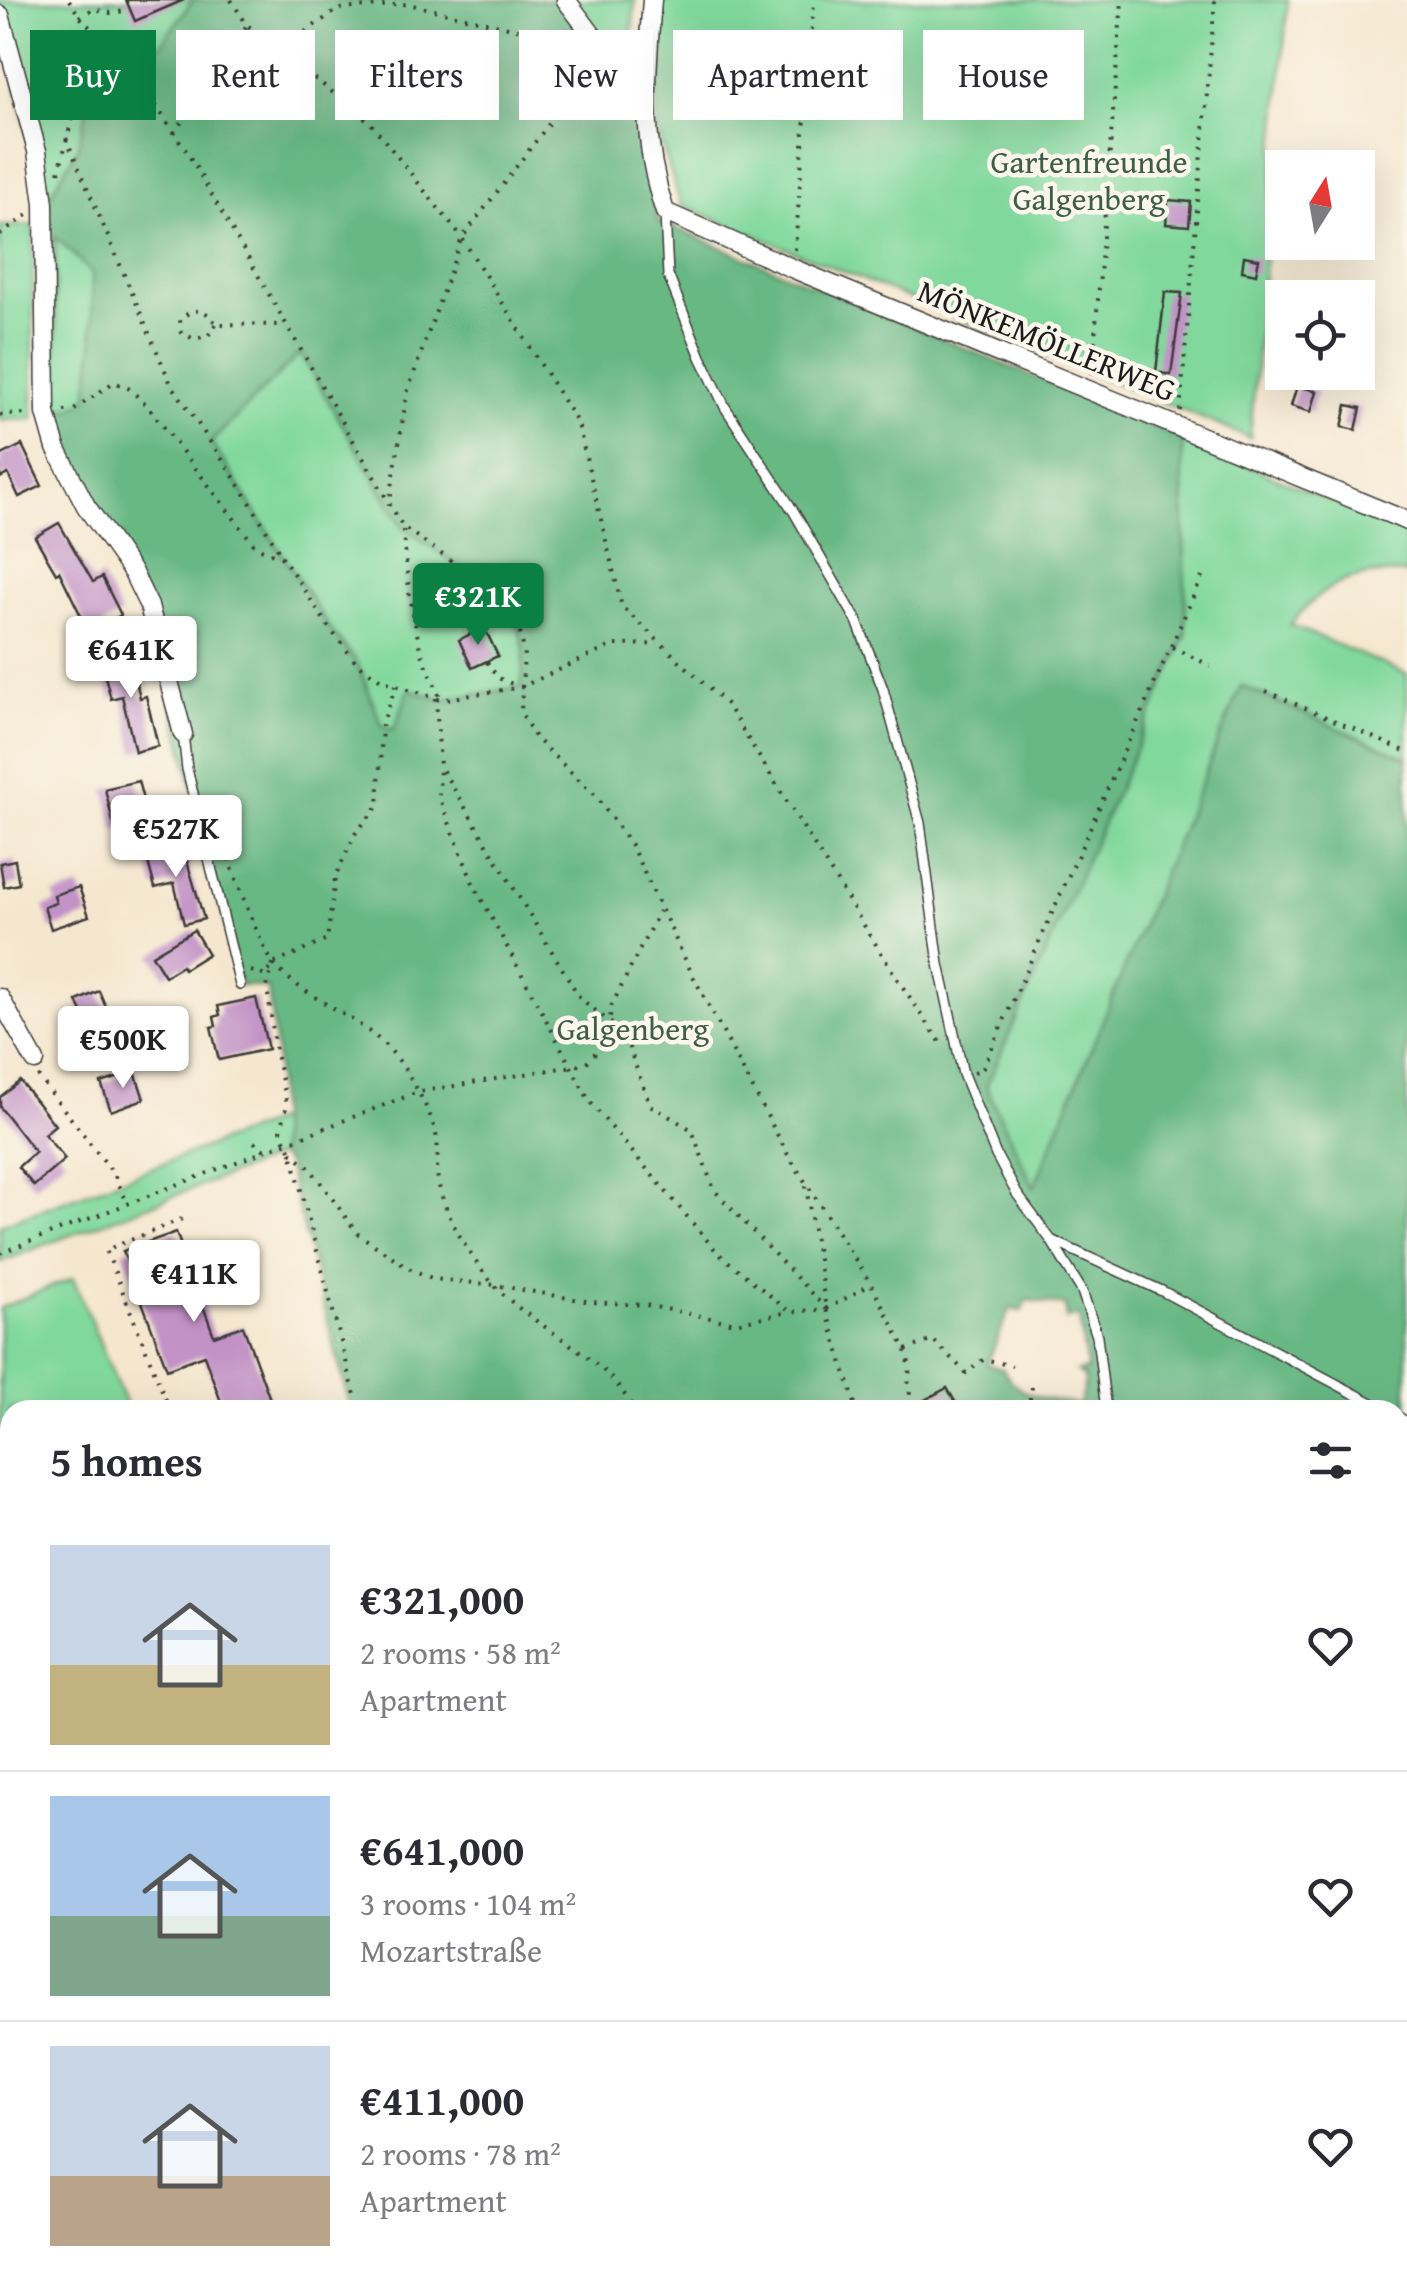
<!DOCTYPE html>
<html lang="en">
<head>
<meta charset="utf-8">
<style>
	:root { --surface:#fff; --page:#f7f7f7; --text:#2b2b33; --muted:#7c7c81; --line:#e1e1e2; --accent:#0b8043 }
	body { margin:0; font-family:"Gentium Book Plus",serif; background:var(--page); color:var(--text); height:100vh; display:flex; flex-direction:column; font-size:38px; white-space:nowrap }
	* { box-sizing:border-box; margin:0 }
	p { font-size:32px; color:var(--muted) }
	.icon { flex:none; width:55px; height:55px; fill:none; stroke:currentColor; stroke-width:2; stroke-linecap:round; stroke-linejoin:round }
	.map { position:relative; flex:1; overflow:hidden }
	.details { position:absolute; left:0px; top:1400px; width:1408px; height:892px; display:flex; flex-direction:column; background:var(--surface); border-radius:30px 30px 0 0; box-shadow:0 10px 40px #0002 }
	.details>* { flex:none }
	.banner { position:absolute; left:30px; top:30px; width:1348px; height:90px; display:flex; gap:20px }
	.needle { width:65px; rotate:11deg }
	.tools { position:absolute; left:1265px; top:150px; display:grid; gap:20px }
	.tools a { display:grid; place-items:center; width:110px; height:110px; border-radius:0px; background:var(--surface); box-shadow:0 10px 40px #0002; font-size:50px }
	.price { position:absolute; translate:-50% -85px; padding:0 22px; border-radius:10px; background:#fff; color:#222; font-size:32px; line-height:65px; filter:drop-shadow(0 2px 5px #0008) }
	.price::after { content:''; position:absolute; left:50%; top:60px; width:30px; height:22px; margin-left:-15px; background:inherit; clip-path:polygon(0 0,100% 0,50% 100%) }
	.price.on { background:var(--accent); color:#fff }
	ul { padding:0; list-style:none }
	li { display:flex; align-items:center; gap:30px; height:250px; padding:0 50px }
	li+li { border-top:2px solid var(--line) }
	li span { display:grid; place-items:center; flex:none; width:280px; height:200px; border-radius:0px; color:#555 }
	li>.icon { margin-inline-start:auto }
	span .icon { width:120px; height:120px; fill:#fffc; stroke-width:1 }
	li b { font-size:42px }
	h2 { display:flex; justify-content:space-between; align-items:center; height:120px; padding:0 50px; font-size:42px }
	.tag { padding:0 35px; border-radius:0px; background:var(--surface); box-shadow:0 10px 40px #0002; font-size:35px; line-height:90px }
	.tag.on { background:var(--accent); color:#fff }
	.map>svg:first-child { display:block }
	.green { fill:#80d89c; stroke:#4e7a5c; stroke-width:2.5 }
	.forest { fill:#68b884; stroke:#426a50; stroke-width:2.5; fill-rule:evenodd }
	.building { fill:#c292c6 }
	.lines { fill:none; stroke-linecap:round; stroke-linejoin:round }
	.service-casing { stroke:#3d3a37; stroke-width:12 }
	.minor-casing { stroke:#3d3a37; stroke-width:21 }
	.path { stroke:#3d3a37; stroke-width:4; stroke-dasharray:2.5 8; stroke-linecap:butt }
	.service { stroke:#fff; stroke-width:9 }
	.minor { stroke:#fff; stroke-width:18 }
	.labels { text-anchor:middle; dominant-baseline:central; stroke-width:9; stroke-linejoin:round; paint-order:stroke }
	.park-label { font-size:32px; fill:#3f5e49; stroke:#fbf7ec }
	.street-label { font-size:32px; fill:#1c1c1c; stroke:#fbf7ec }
</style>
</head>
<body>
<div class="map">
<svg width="1407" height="2292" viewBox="0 0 1407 2292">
	<rect width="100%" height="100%" fill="#fbf7ec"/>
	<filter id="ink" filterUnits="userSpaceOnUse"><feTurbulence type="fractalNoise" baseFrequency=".01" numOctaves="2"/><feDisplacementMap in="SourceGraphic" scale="20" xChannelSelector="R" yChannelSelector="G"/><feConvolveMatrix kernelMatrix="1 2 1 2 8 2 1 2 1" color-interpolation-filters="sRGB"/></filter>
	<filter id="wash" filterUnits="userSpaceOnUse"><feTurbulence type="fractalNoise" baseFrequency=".0048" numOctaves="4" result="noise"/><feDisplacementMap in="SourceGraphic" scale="40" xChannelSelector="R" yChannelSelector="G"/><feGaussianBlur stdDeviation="2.25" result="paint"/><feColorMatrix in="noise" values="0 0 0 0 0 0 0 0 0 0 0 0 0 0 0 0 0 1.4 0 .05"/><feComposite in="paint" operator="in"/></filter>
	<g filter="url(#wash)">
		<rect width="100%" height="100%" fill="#f5e7cf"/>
		<path class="green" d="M0 0H193L137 77 114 53 89 103 77 150 44 204 0 15Z
			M566 0H635L628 77Z
			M662 0H1288L1250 438 681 205 653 117Z
			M33 225V419L0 420V226Z
			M55 235 92 273 93 351 87 399 73 408 56 410Z
			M300 353 469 571C507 601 535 636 521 687L441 700 394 731 382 725 357 662 330 629 211 442Z
			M1182 438 1407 533V574C1352 571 1324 583 1290 625L1407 674V758L1241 686 1034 1189 986 1087 1186 635Z
			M278 1120 279 1156 0 1262V1225Z
			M73 1278 128 1410H10V1455L0 1429V1308Z
			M424 2283H562L550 2292H410Z"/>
		<path class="forest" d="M193 0H566L637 108 658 221 1182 438 1186 635 986 1087 1034 1187 1241 686 1407 758V2292H550L562 2282H1398V1410H351L286 1163 279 1156 276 1052 268 988 240 985 149 606 56 448 44 204 77 150 89 103 113 53 137 77ZM55 236 92 273 93 351 87 399 73 408 57 410ZM300 353 403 527 498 594 517 620 524 650 521 687 442 700 409 689 394 730 382 725 357 663 330 629 211 442ZM1027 1300 1066 1306V1319L1079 1316 1087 1370 1077 1372 1085 1378 1080 1405C1051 1399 1017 1400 1003 1369L987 1364 1010 1309 1022 1311Z"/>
		<g id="blocks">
			<path class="building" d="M126 0H184L135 21Z
				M776 42 801 44 798 93 772 91Z
				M1168 200 1191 202 1189 226 1166 224Z
				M1244 256 1259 259 1256 274 1242 271Z
				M1165 292 1182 293 1171 375 1156 372Z
				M1297 386 1317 391 1311 412 1291 406Z
				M1347 405 1361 408 1356 430 1342 427Z
				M22 445 42 486 19 497 8 474 0 478V456Z
				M59 523 93 582 102 577 121 615 89 632 59 571 56 573 35 537Z
				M484 627 498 656 472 668 459 640Z
				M130 654 140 698 146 696 158 746 135 752 122 696 111 699 101 661Z
				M138 781 149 822 115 830 105 789Z
				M182 844 204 919 184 924 174 883 155 888 146 854Z
				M15 860 19 884 4 887 0 863Z
				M79 887 89 916 51 929 44 907 56 903 54 895Z
				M194 930 208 954 184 969 182 966 165 976 152 955Z
				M99 991 115 1029 79 1044 69 1029 86 1022 77 1001Z
				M256 998 268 1049 219 1060 211 1027 216 1026 214 1017 220 1015 218 1006Z
				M135 1072 144 1099 111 1111 101 1083Z
				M20 1081 55 1125 44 1134 65 1159 34 1186 18 1167 35 1152 0 1107V1097Z
				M176 1232 214 1336 243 1326 274 1410H224L204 1355 167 1369 123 1251Z
				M947 1388 960 1410H906Z"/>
		</g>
	</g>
	<g filter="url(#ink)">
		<use href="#blocks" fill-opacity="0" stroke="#3d3a37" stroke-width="2.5"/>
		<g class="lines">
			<g class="service-casing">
				<path id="service" d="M665 214 668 275 701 357 725 407 794 512 857 621 883 689 920 823 939 964 963 1074 996 1155 1017 1194 1051 1240 1082 1291 1097 1336 1106 1410
					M183 734 187 769 240 985
					M1053 1241 1162 1291 1385 1410
					M1398 1417 1407 1422
					M7 2111 4 2249H10"/>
			</g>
			<g class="minor-casing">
				<path id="minor" d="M566 0 644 104
					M652 0C646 77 640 136 665 212L794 269 1407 521
					M0 15 37 151 44 204 46 413 56 448 86 506 133 573 149 606 183 734
					M0 998 35 1061
					M0 1800 10 1797
					M0 2111H10"/>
			</g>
			<path class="path" d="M69 0 80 17 137 77 187 152 403 527 498 594 517 620 524 650 521 712 535 738 595 795 631 845 693 976 788 1155 871 1284 906 1350 910 1368 908 1387 915 1410
				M231 0 247 25 369 121 462 238 578 424 622 607 727 705 898 980 941 1043
				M80 17 93 9 111 13 131 10
				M279 49 339 9 408 4 573 42
				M174 133 247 25
				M66 138 170 382 244 492 283 558
				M59 172 78 93 113 53
				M0 235 28 215
				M795 250 814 0
				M216 324 208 336 194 339 182 333 180 320C194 306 206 308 216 324L284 325
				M1092 374 1122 0
				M64 411 74 410 114 382 128 388 146 404 256 547 283 558 330 629 357 663 381 680 441 700 521 687 614 645 658 644
				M1180 411 1215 0
				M0 415 30 414
				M389 506 407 393 462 238 593 66
				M403 530 409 591 420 649 441 700
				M1172 647 1211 666
				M487 662 498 678 517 686
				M1266 691 1407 752
				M436 698 440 766 580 998 624 1034 650 1105 692 1130 714 1190 826 1309 790 1312 718 1253 590 1102 473 883 439 797 440 766
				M217 829C228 856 261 952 277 968 317 1008 375 1020 406 1071 418 1091 434 1117 437 1140 439 1155 435 1170 439 1186 447 1219 471 1259 494 1285 537 1332 604 1352 634 1410
				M273 964 267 987 276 1053 287 1104 281 1131 291 1152 359 1410
				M251 971 266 976 273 964 327 940 335 878 355 834 378 806 382 725 396 685
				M974 1072 982 1070 1202 577
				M38 1076 114 1174 127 1202
				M254 1142 266 1151
				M291 1152 310 1168 358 1234 412 1270 434 1279 495 1285 591 1302 646 1305 735 1323 789 1312
				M806 1186 826 1309 857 1410
				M0 1253 418 1092 585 1064C602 1048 610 1032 611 1007L659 911
				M826 1309 870 1285
				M906 1350 933 1340 966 1373 984 1359 1012 1366
				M170 1410 106 1250 182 1219
				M1028 1410 1032 1387
				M0 1502 10 1498
				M1398 1651 1407 1657
				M0 1664 10 1661
				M1398 1715 1407 1712
				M1398 1855 1405 1881 1398 1905
				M0 1925H10
				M1398 1930 1407 1936
				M0 1987H10
				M0 2043H10
				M1398 2070 1407 2074
				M763 2282 776 2292
				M882 2282 899 2292
				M1033 2282 1047 2292
				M453 2292 471 2282
				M529 2292 539 2282
				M1146 2292 1151 2282"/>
			<use href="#service" class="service"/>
			<use href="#minor" class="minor"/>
		</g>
	</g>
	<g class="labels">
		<g class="park-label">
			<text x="1089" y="161">Gartenfreunde<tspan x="1089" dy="37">Galgenberg</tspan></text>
			<text x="633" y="1028">Galgenberg</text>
		</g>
		<g class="street-label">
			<text transform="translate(1047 340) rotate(22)">MÖNKEMÖLLERWEG</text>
		</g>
	</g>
</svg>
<div class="tools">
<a><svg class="needle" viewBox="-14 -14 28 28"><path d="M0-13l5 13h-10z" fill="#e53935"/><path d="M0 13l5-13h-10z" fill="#7c7c81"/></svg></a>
<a><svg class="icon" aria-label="locate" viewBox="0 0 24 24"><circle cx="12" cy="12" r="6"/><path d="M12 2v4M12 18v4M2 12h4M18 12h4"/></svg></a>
</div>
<b class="price on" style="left:478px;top:648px">€321K</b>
<b class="price" style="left:131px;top:701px">€641K</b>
<b class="price" style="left:176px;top:880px">€527K</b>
<b class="price" style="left:123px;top:1091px">€500K</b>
<b class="price" style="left:194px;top:1325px">€411K</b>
<div class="banner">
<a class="tag on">Buy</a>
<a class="tag">Rent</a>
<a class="tag">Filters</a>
<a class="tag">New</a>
<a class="tag">Apartment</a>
<a class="tag">House</a>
</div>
<section class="details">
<h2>5 homes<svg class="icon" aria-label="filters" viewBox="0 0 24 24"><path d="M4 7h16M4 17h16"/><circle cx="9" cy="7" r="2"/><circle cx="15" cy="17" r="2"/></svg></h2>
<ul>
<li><span style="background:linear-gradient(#c9d6e8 60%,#c2b280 0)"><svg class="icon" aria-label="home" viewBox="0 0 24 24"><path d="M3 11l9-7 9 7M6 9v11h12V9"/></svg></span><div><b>€321,000</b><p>2 rooms · 58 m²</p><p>Apartment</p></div><svg class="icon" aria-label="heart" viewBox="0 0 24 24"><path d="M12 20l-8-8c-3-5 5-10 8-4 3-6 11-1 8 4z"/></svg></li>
<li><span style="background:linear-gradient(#a9c7e8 60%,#7fa58c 0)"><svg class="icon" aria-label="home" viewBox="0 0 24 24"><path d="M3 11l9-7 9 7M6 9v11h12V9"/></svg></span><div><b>€641,000</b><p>3 rooms · 104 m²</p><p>Mozartstraße</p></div><svg class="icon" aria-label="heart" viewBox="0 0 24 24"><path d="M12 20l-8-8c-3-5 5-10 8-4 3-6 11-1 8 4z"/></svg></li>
<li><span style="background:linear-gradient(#c9d6e8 65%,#b9a48a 0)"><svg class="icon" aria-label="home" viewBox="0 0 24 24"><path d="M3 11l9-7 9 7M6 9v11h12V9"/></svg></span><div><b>€411,000</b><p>2 rooms · 78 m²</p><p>Apartment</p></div><svg class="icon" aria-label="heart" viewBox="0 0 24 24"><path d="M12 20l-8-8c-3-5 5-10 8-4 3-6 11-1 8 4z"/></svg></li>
</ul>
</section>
</div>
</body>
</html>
